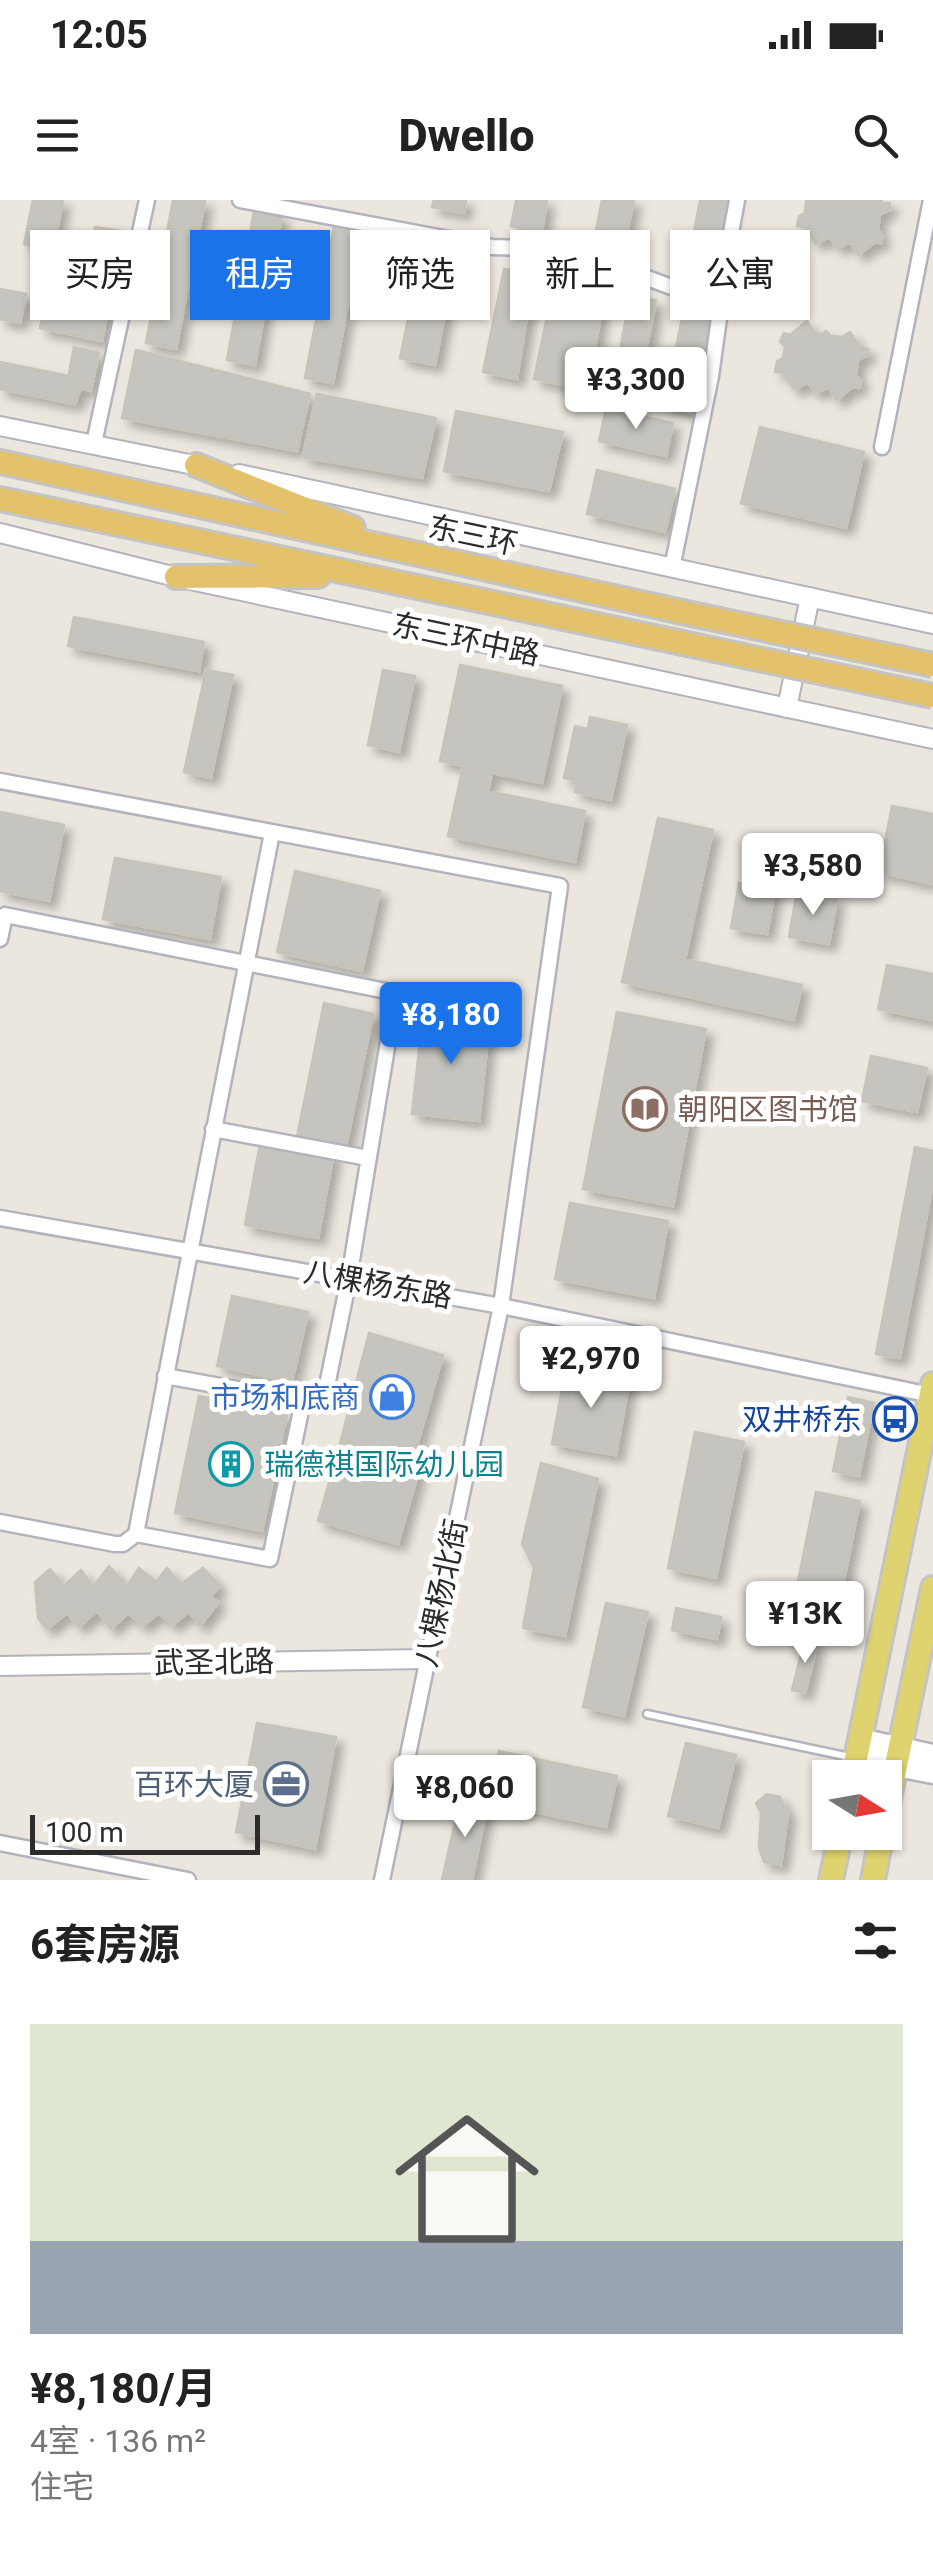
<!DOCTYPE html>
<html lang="zh">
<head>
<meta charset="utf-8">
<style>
	:root { --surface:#fff; --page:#f2f2f2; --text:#222; --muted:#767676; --accent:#1a73e8 }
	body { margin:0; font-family:Roboto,"Noto Sans SC",sans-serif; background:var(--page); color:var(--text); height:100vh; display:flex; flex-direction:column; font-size:38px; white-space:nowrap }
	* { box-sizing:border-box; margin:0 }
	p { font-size:32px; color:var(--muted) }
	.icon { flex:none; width:55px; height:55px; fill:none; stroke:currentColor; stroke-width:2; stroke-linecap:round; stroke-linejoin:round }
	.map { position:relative; height:1680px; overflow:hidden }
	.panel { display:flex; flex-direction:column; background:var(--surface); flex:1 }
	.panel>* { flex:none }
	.banner { position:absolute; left:30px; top:30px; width:875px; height:90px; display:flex; gap:20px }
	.needle { width:65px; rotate:101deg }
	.controls { position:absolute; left:812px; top:1560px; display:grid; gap:20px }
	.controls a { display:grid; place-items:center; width:90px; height:90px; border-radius:0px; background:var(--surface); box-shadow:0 2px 8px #0004; font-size:50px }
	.scale { position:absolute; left:30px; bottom:25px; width:230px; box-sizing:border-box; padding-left:10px; border:5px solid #2b2b2b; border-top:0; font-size:28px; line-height:35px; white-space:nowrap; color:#2b2b2b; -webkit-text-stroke:8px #fff; paint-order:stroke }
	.price { position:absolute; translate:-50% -85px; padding:0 22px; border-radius:10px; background:#fff; color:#222; font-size:32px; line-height:65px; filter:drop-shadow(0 2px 5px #0008) }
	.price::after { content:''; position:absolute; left:50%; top:60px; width:30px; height:22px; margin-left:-15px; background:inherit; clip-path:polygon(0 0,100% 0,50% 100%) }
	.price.current { background:var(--accent); color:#fff }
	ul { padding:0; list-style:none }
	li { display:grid; align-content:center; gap:20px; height:530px; padding:0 30px }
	li span { display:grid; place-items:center; height:310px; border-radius:0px; color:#555 }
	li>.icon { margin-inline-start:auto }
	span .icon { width:180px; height:180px; fill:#fffc; stroke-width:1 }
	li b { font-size:42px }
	h2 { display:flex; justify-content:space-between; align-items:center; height:120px; padding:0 30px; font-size:42px }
	.pill { padding:0 35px; border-radius:0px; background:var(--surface); box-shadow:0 2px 8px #0004; font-size:35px; line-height:90px }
	.pill.current { background:var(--accent); color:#fff }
	.status { display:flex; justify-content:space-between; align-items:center; height:70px; padding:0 50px; background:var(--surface); direction:ltr }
	.status svg { height:28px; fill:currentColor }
	header { display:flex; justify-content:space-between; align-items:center; height:130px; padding:0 30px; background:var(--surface); font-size:45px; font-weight:800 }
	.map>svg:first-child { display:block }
	.building { fill:#c6c4be; stroke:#c6c3b8; stroke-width:2.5; filter:url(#shadow) }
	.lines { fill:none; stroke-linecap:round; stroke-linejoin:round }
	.service-casing { stroke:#b2b3bd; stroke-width:11 }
	.minor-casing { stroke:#b2b3bd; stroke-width:19 }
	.tertiary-casing { stroke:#b2b3bd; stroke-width:22 }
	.secondary-casing { stroke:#b2b3bd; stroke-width:25 }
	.primary-casing { stroke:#c4c4c4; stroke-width:28 }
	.trunk-casing { stroke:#c4c4c4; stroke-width:28 }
	.service { stroke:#fff; stroke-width:6 }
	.minor { stroke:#fff; stroke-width:14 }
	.tertiary { stroke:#fff; stroke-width:18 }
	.secondary { stroke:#fff; stroke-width:20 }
	.primary { stroke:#dfd36f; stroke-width:22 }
	.trunk { stroke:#e4c26c; stroke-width:22 }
	.trunk-bridge-casing { stroke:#c4c4c4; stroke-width:28; stroke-linecap:butt }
	.trunk-bridge { stroke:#e4c26c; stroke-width:22 }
	.labels { text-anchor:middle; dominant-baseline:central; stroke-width:10; stroke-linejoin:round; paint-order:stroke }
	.street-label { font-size:30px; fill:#2b2b2b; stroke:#fff }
	.education-label { font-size:30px; fill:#785e54; stroke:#fff; text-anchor:start }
	.shop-label { font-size:30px; fill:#366cbe; stroke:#fff; text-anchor:end }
	.transit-label { font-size:30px; fill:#164399; stroke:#fff; text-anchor:end }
	.culture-label { font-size:30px; fill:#0d838f; stroke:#fff; text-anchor:start }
	.service-label { font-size:30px; fill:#4e5e75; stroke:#fff; text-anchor:end }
</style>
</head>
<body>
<div class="status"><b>12:05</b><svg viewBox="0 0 49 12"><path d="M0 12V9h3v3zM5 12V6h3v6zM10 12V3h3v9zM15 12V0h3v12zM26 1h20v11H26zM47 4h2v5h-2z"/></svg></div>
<header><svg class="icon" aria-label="menu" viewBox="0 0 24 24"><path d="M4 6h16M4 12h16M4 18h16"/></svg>Dwello<svg class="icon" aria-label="search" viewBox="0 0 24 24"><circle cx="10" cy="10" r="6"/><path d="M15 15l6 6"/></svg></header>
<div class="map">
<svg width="933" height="1680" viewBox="0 0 933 1680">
	<defs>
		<filter id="shadow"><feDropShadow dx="7" dy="7" stdDeviation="5" flood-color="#0004"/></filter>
	</defs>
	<rect width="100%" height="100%" fill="#ebe7df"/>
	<path class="building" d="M33 0H63L53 51 24 44Z
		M173 0 205 1 176 149 146 143Z
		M434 0H466L464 13 432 7Z
		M516 0H547L542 32 511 26Z
		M602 0H634L621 62 591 56Z
		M700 0H732L716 89 684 84Z
		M806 0H881L883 3H890V10L880 14 878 30 883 36 881 43 875 42 858 55 851 42 837 48 830 37 816 44 806 27 797 26 799 16 805 13Z
		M254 11 282 16 255 165 227 160Z
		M334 26 362 31 333 183 305 178Z
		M95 27 123 31 102 141 40 128 45 104 79 110Z
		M544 43 593 56 587 88 537 79Z
		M422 52 456 59 435 165 400 158Z
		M504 69 534 74 517 179 483 172Z
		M554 82 605 91 588 190 534 179Z
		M0 89 26 94 20 123 0 119Z
		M630 97 656 100 637 200 612 193Z
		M685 104 713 110 693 213 664 206Z
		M807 121 814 133 823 134 826 131 831 136 842 137 850 132 861 148 868 149V155L858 160 856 176 861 181 859 188 853 187 836 200 829 187 816 193 808 183 794 189 784 173 775 172 777 161 783 158 785 147 780 141 784 133 790 135Z
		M74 147 99 153 91 191 67 184Z
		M136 150 310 194 297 251 122 218Z
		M0 162 69 176 67 184 81 188 75 204 0 189Z
		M317 194 436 218 422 278 303 257Z
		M606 209 673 223 666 256 599 241Z
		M456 211 563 232 549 291 444 271Z
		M760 227 864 252 846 328 741 303Z
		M597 270 675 289 665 332 587 314Z
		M74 417 204 442 199 471 68 446Z
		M460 465 562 486 542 583 492 573 488 591 585 611 575 662 448 636 463 566 440 561Z
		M206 470 233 475 211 578 184 572Z
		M383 470 415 476 399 552 368 545Z
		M590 517 627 525 611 600 575 592 577 581 564 578 575 526 588 529Z
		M892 606 933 614 932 684 879 672Z
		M0 612 64 625 49 701 0 691Z
		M658 618 713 630 685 759 802 785 794 820 622 782Z
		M115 658 221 677 210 739 103 719Z
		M295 671 380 691 362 771 277 752Z
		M739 683 775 689 767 734 731 728Z
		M797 691 837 698 829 744 789 737Z
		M887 765 933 774V820L878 809Z
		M324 803 373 814 346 947 297 937Z
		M617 812 706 829 673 1006 583 989Z
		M423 814 490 821 479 921 412 914Z
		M871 856 927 868 917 912 862 901Z
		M261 938 334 952 318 1038 245 1025Z
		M915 947 933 951V983L900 1158 876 1154Z
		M570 1003 668 1021 654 1098 555 1079Z
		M232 1096 308 1112 292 1182 217 1166Z
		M369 1133 443 1155 413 1260 341 1240Z
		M566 1167 630 1178 616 1255 552 1244Z
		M199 1196 287 1215 262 1331 175 1313Z
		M848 1197 874 1203 859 1276 833 1271Z
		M695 1232 744 1242 716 1378 668 1368Z
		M341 1240 421 1263 398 1344 318 1321Z
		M541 1263 598 1279 565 1436 523 1428 534 1367 522 1344Z
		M816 1292 860 1301 835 1425 791 1416Z
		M109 1366 127 1386 139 1368 156 1382 167 1368 181 1384 203 1368 220 1386 210 1397 219 1402 200 1426 189 1412 172 1425 159 1413 143 1426 128 1413 111 1429 97 1411 79 1427 67 1413 47 1429 38 1418 35 1382 50 1369 64 1386 81 1370 93 1387Z
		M606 1403 648 1412 624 1516 583 1507Z
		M676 1408 721 1417 717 1439 672 1430Z
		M805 1439 818 1442 805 1493 792 1490Z
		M257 1523 336 1537 315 1649 236 1632Z
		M686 1543 736 1555 718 1628 668 1616Z
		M499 1551 617 1576 606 1627 488 1602Z
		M767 1594 780 1597 788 1614 781 1665 764 1662 759 1647 761 1613 756 1603Z
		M461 1596 488 1602 472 1680H442Z"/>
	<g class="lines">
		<g class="service-casing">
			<path id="service" d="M647 1514 850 1557"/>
		</g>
		<g class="minor-casing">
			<path id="minor" d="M240 0 492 47 568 49 718 104
				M94 243 147 0
				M882 247 931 0
				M672 368 711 176 720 111 718 104 737 0
				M0 581 560 686 501 1106 382 1680
				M0 739 5 715 396 793 349 1078 323 1205 303 1201
				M213 929 368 958
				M0 1018 501 1106 931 1195
				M165 1176 303 1201 270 1359 136 1334C180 1100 226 866 272 633
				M0 1322 115 1344H123L136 1334
				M0 1643 188 1680"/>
		</g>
		<g class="tertiary-casing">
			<path id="tertiary" d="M0 226 209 268
				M239 274 933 424
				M0 333 176 377 933 539
				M787 508 810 397
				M0 1466 427 1459"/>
		</g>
		<g class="secondary-casing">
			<path id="secondary" d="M860 1539 933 1555
				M856 1558 933 1573"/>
		</g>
		<g class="primary-casing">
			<path id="primary" d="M852 1578 933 1184
				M885 1618 933 1388
				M831 1680 841 1632
				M873 1680 882 1632"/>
		</g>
		<g class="trunk-casing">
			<path id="trunk" d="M0 262 682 412
				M196 265 353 328
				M0 299 678 442
				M176 377 318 376"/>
		</g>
		<use href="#service" class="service"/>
		<use href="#minor" class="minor"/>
		<use href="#tertiary" class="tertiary"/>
		<use href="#secondary" class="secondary"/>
		<use href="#primary" class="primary"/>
		<use href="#trunk" class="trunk"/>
		<g class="trunk-bridge-casing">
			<path id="trunk-bridge" d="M682 412 933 465
				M678 442 933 496"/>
		</g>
		<use href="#trunk-bridge" class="trunk-bridge"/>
	</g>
	<defs>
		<g id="library-ring" transform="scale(2.25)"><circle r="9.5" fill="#fff" stroke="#8d6e63" stroke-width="1.5"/><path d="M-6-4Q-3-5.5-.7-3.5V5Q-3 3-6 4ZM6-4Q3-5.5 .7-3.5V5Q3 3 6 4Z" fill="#8d6e63"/></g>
		<g id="shop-ring" transform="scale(2.25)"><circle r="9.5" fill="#fff" stroke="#3f7fe0" stroke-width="1.5"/><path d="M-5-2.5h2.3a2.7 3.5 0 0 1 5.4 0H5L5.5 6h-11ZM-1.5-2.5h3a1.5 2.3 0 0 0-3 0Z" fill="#3f7fe0"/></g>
		<g id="bus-ring" transform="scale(2.25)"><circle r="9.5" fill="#fff" stroke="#1a4fb4" stroke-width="1.5"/><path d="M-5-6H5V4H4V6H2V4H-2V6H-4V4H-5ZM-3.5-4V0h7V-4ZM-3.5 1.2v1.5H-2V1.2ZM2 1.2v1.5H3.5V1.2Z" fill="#1a4fb4"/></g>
		<g id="building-ring" transform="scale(2.25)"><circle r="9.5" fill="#fff" stroke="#0f9aa8" stroke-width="1.5"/><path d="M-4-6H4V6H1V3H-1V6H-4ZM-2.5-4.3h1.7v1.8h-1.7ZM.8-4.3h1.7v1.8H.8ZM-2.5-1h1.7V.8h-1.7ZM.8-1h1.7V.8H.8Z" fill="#0f9aa8"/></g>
		<g id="office-ring" transform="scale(2.25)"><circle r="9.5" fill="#fff" stroke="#5c6f8a" stroke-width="1.5"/><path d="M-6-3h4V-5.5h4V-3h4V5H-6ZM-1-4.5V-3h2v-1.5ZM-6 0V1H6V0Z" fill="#5c6f8a"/></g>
	</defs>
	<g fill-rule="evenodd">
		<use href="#library-ring" x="645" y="909"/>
		<use href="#shop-ring" x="392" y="1197"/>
		<use href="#bus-ring" x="895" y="1219"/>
		<use href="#building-ring" x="231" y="1264"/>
		<use href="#office-ring" x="286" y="1584"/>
	</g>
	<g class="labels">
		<g class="street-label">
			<text transform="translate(473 335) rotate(12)">东三环</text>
			<text transform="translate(466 439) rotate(12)">东三环中路</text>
			<text transform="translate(378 1084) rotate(10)">八棵杨东路</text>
			<text transform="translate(441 1393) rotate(-78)">八棵杨北街</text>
			<text transform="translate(214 1462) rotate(-1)">武圣北路</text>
		</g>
		<g class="education-label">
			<text x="678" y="909">朝阳区图书馆</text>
		</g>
		<g class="shop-label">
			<text x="360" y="1197">市场和底商</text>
		</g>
		<g class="transit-label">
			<text x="862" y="1219">双井桥东</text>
		</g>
		<g class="culture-label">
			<text x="264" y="1264">瑞德祺国际幼儿园</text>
		</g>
		<g class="service-label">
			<text x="254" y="1584">百环大厦</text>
		</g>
	</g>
</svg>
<div class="controls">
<a><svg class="needle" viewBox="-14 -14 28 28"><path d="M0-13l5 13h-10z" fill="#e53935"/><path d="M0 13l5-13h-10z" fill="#767676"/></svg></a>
</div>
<div class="scale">100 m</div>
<b class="price" style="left:636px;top:232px">¥3,300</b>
<b class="price" style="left:813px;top:718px">¥3,580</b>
<b class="price current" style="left:451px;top:867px">¥8,180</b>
<b class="price" style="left:591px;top:1211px">¥2,970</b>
<b class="price" style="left:805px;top:1466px">¥13K</b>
<b class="price" style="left:465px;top:1640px">¥8,060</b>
<div class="banner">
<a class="pill">买房</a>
<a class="pill current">租房</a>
<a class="pill">筛选</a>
<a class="pill">新上</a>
<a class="pill">公寓</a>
</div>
</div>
<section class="panel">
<h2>6套房源<svg class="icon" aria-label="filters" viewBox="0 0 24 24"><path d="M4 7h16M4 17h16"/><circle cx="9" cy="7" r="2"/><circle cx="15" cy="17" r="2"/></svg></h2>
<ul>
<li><span style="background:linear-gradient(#dfe7d0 70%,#9aa5b1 0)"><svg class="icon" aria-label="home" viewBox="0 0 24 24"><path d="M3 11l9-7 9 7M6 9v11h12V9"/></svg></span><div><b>¥8,180/月</b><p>4室 · 136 m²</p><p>住宅</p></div></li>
</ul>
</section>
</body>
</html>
